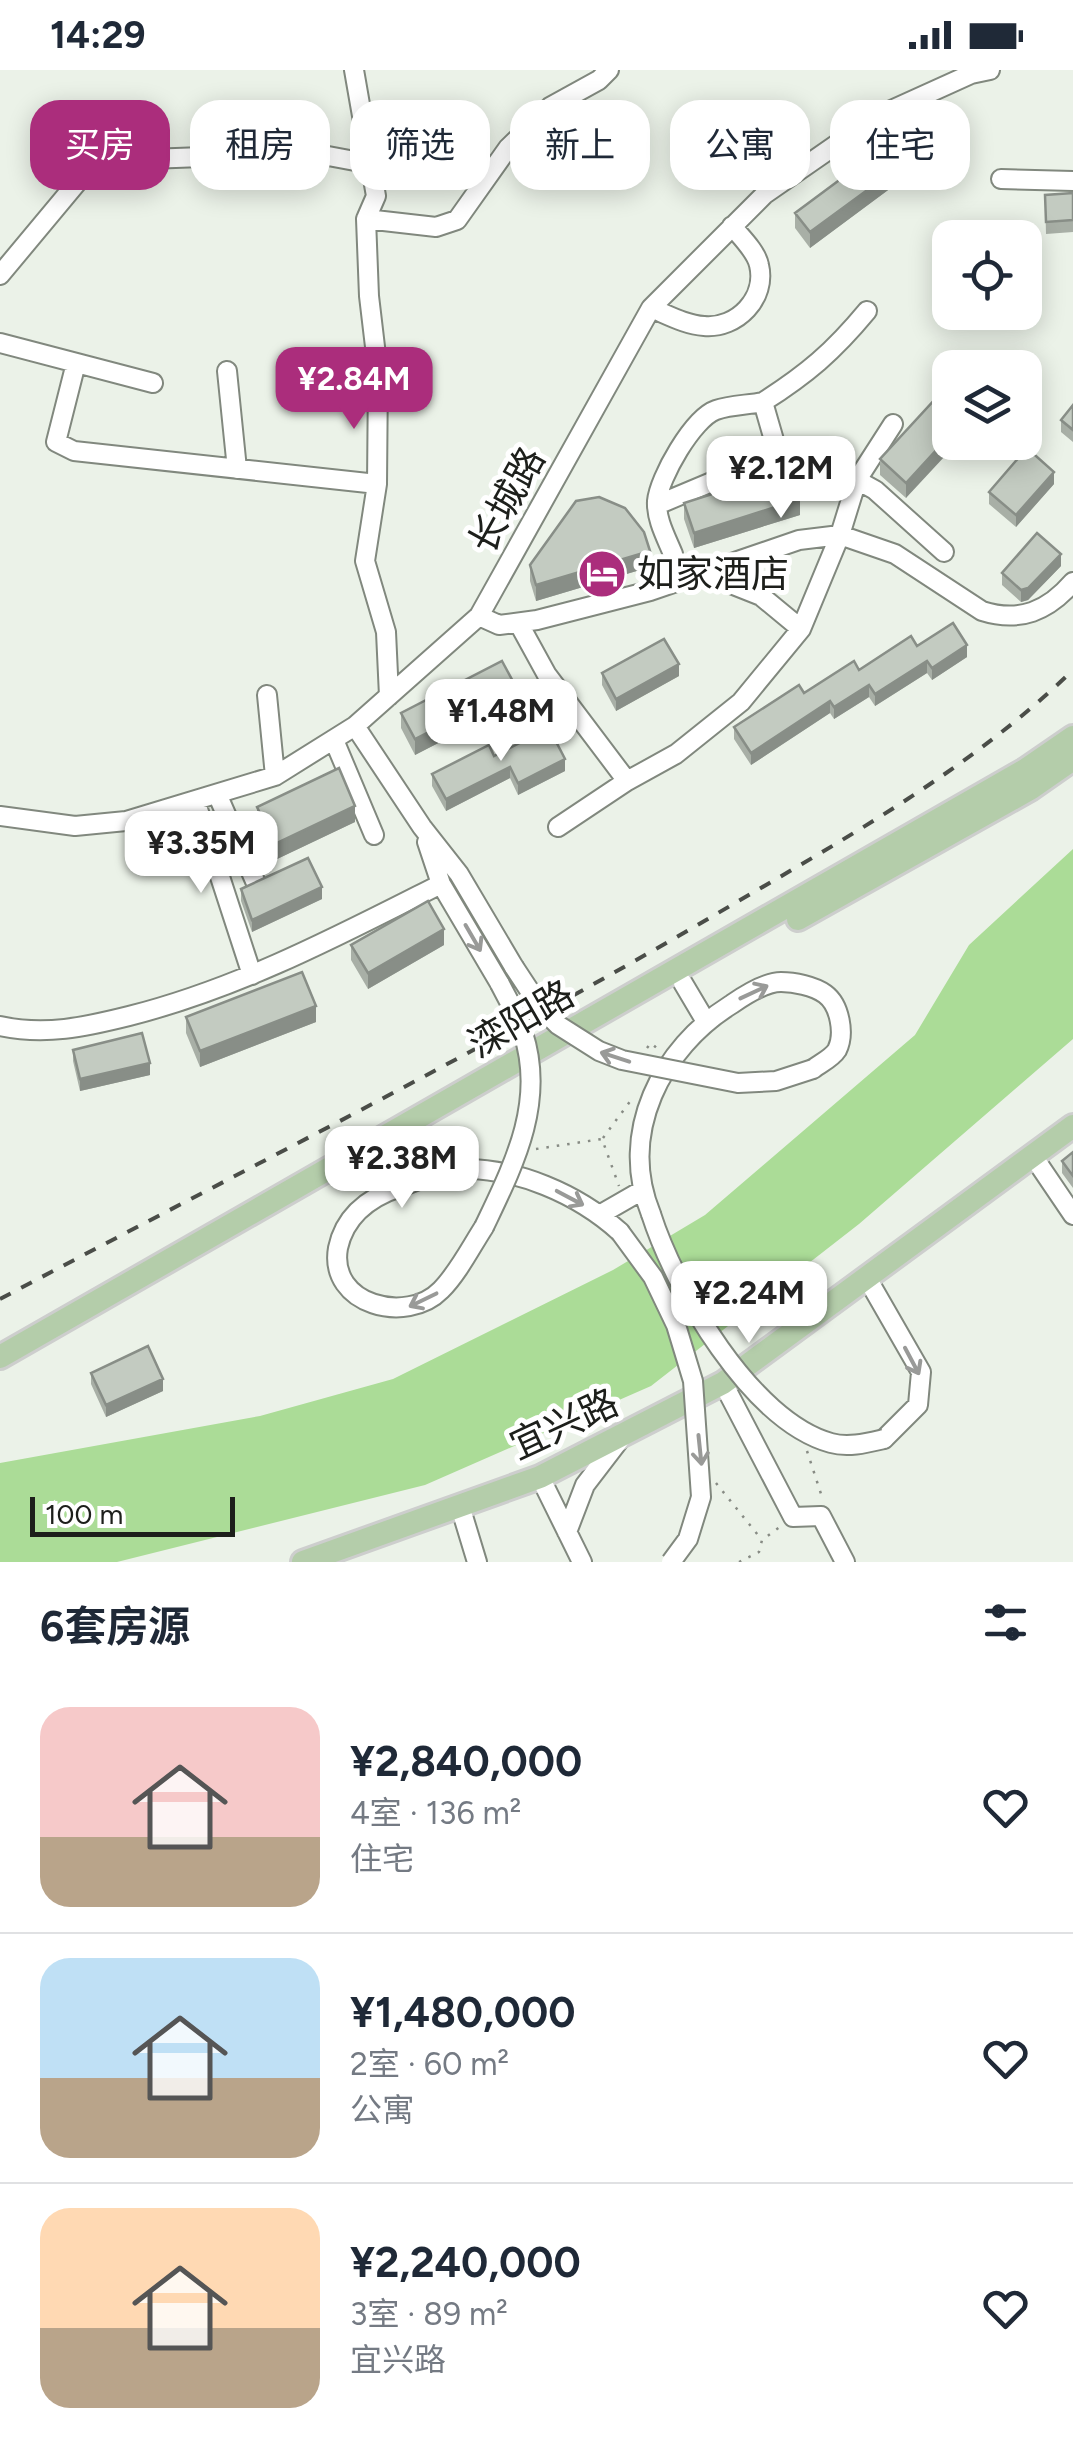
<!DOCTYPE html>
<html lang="zh">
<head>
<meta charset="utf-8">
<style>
	:root { --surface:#fff; --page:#f6f6f7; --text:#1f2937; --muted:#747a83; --line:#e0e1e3; --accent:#ab2d7c }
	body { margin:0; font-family:Figtree,"Noto Sans SC",sans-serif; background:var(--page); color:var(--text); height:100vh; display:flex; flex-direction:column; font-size:38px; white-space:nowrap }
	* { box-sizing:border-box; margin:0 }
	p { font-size:32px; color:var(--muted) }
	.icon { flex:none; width:55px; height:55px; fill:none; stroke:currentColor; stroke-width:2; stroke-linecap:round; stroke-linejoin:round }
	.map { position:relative; height:1492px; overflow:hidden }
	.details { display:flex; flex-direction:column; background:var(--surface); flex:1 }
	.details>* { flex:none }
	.hud { position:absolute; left:30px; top:30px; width:1015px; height:90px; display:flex; gap:20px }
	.tools { position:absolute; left:932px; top:150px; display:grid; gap:20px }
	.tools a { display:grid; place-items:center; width:110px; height:110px; border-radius:20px; background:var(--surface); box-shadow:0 5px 25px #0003; font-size:50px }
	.scale { position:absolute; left:30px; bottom:25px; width:205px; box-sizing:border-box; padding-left:10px; border:5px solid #1d1f1b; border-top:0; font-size:28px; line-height:35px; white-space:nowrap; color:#1d1f1b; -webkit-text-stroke:8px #fff; paint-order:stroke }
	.price { position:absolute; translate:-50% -85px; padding:0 22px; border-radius:20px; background:#fff; color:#222; font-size:32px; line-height:65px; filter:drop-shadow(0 2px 5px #0008) }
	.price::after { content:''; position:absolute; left:50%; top:60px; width:30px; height:22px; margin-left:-15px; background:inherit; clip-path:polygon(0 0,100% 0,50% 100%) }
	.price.selected { background:var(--accent); color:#fff }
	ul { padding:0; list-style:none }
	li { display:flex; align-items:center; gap:30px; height:250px; padding:0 40px }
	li+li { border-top:2px solid var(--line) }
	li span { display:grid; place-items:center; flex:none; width:280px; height:200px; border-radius:30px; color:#555 }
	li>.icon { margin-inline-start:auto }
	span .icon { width:120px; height:120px; fill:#fffc; stroke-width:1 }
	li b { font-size:42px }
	h2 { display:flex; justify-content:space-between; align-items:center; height:120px; padding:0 40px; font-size:42px }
	.tag { padding:0 35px; border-radius:30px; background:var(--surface); box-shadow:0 5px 25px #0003; font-size:35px; line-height:90px }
	.tag.selected { background:var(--accent); color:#fff }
	.status { display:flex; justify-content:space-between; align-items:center; height:70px; padding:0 50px; background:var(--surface); direction:ltr }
	.status svg { height:28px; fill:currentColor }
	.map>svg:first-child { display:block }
	.water { fill:#abdc97 }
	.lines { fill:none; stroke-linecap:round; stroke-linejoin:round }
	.minor-casing { stroke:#81887e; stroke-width:22 }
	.major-casing { stroke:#cdcecd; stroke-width:28 }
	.path { stroke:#878b84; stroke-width:2.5; stroke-dasharray:2.5 8; stroke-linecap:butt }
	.minor { stroke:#fff; stroke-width:18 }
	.major { stroke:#b4cdaa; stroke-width:22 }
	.rail { stroke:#4a4d48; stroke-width:4; stroke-dasharray:12 12; stroke-linecap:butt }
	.minor-bridge-casing { stroke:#81887e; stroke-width:22; stroke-linecap:butt }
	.minor-bridge { stroke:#fff; stroke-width:18 }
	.wall { fill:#a8afa6 }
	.shaded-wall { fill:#888e87 }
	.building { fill:#c3cbc1; stroke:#888e87; stroke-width:2.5 }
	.oneway { stroke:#999a98 }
	.labels { text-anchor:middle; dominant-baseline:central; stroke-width:10; stroke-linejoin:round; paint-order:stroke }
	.street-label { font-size:38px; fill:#1d1f1b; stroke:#fff }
	.poi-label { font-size:38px; fill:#1d1f1b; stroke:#fff; text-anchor:start }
</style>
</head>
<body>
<div class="status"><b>14:29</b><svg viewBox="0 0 49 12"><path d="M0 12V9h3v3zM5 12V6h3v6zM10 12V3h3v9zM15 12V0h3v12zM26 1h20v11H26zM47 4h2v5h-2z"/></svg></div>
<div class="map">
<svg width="1073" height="1492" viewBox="0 0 1073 1492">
	<rect width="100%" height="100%" fill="#ebf2e8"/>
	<path class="water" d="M1073 779V969L859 1154 651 1316 425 1415 117 1492H0V1393L260 1346 393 1309 613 1200 705 1145 915 965 969 875Z"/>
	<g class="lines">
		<g class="minor-casing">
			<path id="minor" d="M354 0 376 126 366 149 369 226 378 302 377 414 365 491 386 562 389 626
				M1001 109 1073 111
				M366 149 436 157 457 150 508 78 550 37 599 10 609 0
				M0 205 95 91 312 83 371 94
				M651 238C668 245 686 255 704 256 737 259 767 228 759 195 756 181 741 167 732 156
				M0 273 153 313
				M76 293 56 372 74 381 377 414
				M227 301 237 399
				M778 384 763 332C807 304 833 282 867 241
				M657 435 778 384 857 410 875 420 944 482
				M673 484C666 467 656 449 657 431 659 408 693 348 716 340 730 335 748 335 763 332
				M703 503 761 526 801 559
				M479 546 499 555 537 550 650 521 799 470 840 465 895 484 982 541C1020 553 1048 541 1073 512
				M519 554 547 605 627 711
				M267 625 275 706
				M355 656 422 757 459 804 514 897
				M334 670 374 765
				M218 726 255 811
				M196 733 252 905
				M0 746 75 756 126 751 275 706 355 656 479 546 651 238 765 124 876 47 971 4 990 0
				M558 757 627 711 676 684 741 632 801 559 840 465 857 410 893 354
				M427 772 441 814 500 914
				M683 913 705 950
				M0 956C45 966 85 957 129 946 240 918 340 865 441 814
				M1033 1086 1073 1145
				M367 1093 384 1122
				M601 1144 641 1121
				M651 1144C618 1063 661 978 732 934 745 925 765 912 781 912 794 912 814 916 825 924 840 935 845 964 837 980 832 988 821 993 813 999
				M484 1157C471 1177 458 1203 441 1220 407 1255 328 1235 338 1178 345 1145 370 1127 400 1117 418 1111 440 1100 459 1099 516 1097 578 1124 620 1162
				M867 1208 921 1302 918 1335 884 1369
				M723 1313 793 1447 821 1446 845 1492
				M540 1407 582 1492
				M460 1436 477 1492
				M567 1462 585 1415 621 1368"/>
		</g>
		<g class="major-casing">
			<path id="major" d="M798 849 1030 719 1073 689
				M0 1287 1025 700 1073 667
				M303 1492 540 1407 723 1313 1073 1056"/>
		</g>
		<path class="path" d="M647 978 651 973 659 980
			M603 1068 634 1026
			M536 1079 602 1069 619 1116
			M807 1381 823 1430
			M716 1413 762 1470
			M739 1492 759 1482 762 1470 781 1456"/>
		<use href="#minor" class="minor"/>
		<use href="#major" class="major"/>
		<path class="rail" d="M0 1229C240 1102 484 980 718 843 841 771 970 700 1073 600"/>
		<g class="minor-bridge-casing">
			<path id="minor-bridge" d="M514 897 541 938 558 955 599 981 622 990 738 1013 776 1011 813 999
				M651 1144C675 1219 751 1351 831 1373 848 1378 867 1373 884 1369
				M484 1157C513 1096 546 1033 523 963 518 946 508 930 500 914
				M620 1162 653 1207 676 1255 693 1311 701 1427 688 1469 671 1492"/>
		</g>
		<use href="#minor-bridge" class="minor-bridge"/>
	</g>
	<path class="wall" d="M911 103 810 178 795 158V143Z
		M1073 123V162L1046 164 1045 125Z
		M950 313 906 428 880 405V389Z
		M1073 335V372L1061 362V350Z
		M1054 414 1016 457 989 434V422Z
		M684 433 800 445 694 478 684 449Z
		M530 495 650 497 536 531 530 511Z
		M1061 496 1028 530 1021 532 1002 515V503Z
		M917 576 967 587 932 610 927 603 875 636 869 627 834 649 830 643 751 695 734 669V657L804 623Z
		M602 603 679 606 616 641 602 615Z
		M516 633 415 685 401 658V643Z
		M494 686 565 701 518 725 510 708 446 741 432 716V704Z
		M257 737 355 752 275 790 257 753Z
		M241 819 322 829 252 862 241 831Z
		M351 875H444L368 919 351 890Z
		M186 947 316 952 200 997 186 963Z
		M73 980 150 1005 80 1021 73 991Z
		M1073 1082V1118L1062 1103V1091Z
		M91 1303 163 1321 106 1347 91 1314Z"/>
	<path class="shaded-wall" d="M911 88V103L810 178V162Z
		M950 365V372H958L906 428V413Z
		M1054 402V414L1016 457V445Z
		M800 429V445L694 478V463Z
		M650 481V497L536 531V515Z
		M1061 484V496L1028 530 1021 532V520Z
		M967 575V587L932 610V598Z
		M927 591V603L875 636V624Z
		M679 594V606L616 641V629Z
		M869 615V627L834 649V637Z
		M516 617V633L415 685V669Z
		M830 631V643L751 695V683Z
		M565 689V701L518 725V713Z
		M510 697V708L446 741V729Z
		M355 736V752L275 790V774Z
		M322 817V829L252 862V850Z
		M444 859V875L368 919V903Z
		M316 936V952L200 997V981Z
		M150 993V1005L80 1021V1009Z
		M163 1309V1321L106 1347V1335Z"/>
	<path class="building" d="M896 68 911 88 810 162 795 143Z
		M1073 123V150L1046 152 1045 125Z
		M950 313V365L906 413 880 389Z
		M1073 335V360L1061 350Z
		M1027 378 1054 402 1016 445 989 422Z
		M790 399 800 429 694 463 684 433Z
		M599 427 625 438 644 462 650 481 536 515 530 495 576 431Z
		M1037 463 1061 484 1028 518 1021 520 1002 503Z
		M953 553 967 575 932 598 927 591 875 624 869 615 834 637 830 631 751 683 734 657 799 615 804 623 854 591 859 600 911 566 917 576Z
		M664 569 679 594 616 629 602 603Z
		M502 591 516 617 415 669 401 643Z
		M549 658 565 689 518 713 510 697 446 729 432 704 489 675 494 686Z
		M339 698 355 736 275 774 257 737Z
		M308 788 322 817 252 850 241 819Z
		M428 831 444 859 368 903 351 875Z
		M302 902 316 936 200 981 186 947Z
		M142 963 150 993 80 1009 73 980Z
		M1073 1082V1106L1062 1091Z
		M148 1276 163 1309 106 1335 91 1303Z"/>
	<defs><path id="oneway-shaft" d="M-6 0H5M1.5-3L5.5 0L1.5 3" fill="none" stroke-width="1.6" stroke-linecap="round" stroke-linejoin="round" transform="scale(2.5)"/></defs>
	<g class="oneway">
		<use href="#oneway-shaft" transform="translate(473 868) rotate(60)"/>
		<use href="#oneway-shaft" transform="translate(754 922) rotate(-25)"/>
		<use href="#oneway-shaft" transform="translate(615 987) rotate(-162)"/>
		<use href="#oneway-shaft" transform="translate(570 1128) rotate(28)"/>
		<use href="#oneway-shaft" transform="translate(423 1230) rotate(154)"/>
		<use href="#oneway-shaft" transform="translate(912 1291) rotate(62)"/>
		<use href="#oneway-shaft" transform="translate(700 1380) rotate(84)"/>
	</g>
	<defs>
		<g id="hotel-disc" transform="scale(2.5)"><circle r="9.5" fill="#ab2d7c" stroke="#fff"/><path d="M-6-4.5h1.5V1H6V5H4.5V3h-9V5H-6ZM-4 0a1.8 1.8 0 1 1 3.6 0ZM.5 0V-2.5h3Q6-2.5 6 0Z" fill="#fff"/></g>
	</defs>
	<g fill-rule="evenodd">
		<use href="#hotel-disc" x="602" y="504"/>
	</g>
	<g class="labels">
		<g class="street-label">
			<text transform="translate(507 430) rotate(-61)">长城路</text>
			<text transform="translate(521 949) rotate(-30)">滦阳路</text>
			<text transform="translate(564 1354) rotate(-25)">宜兴路</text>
		</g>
		<g class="poi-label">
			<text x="637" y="504">如家酒店</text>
		</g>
	</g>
</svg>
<div class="tools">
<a><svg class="icon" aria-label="locate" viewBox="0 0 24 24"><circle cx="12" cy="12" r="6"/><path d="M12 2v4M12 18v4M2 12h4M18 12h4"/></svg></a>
<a><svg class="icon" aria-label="layers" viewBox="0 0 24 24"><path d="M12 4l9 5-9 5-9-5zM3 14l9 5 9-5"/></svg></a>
</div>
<div class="scale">100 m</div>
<b class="price selected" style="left:354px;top:362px">¥2.84M</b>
<b class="price" style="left:781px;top:451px">¥2.12M</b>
<b class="price" style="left:501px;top:694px">¥1.48M</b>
<b class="price" style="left:201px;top:826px">¥3.35M</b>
<b class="price" style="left:402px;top:1141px">¥2.38M</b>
<b class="price" style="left:749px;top:1276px">¥2.24M</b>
<div class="hud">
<a class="tag selected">买房</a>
<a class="tag">租房</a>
<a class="tag">筛选</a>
<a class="tag">新上</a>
<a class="tag">公寓</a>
<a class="tag">住宅</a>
</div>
</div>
<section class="details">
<h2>6套房源<svg class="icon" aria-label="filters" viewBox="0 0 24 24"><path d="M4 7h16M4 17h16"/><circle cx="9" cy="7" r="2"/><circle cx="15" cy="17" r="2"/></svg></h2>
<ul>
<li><span style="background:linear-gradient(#f6c9c9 65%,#b9a48a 0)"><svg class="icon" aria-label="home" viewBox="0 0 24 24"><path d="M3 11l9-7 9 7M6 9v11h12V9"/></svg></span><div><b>¥2,840,000</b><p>4室 · 136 m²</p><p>住宅</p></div><svg class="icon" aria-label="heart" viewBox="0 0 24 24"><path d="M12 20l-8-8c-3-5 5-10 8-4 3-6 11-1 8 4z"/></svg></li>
<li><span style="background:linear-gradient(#bfe0f5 60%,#b9a48a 0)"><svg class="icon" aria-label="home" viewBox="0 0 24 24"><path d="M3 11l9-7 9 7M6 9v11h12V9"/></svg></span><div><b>¥1,480,000</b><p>2室 · 60 m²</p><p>公寓</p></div><svg class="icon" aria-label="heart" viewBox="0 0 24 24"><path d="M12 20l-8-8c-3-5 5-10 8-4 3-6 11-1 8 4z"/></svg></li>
<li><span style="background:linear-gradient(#ffd9b3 60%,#b9a48a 0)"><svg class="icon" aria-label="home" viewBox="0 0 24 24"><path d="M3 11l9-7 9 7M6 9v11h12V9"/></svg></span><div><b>¥2,240,000</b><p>3室 · 89 m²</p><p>宜兴路</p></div><svg class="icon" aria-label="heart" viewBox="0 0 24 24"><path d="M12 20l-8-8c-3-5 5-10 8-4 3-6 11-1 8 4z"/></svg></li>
</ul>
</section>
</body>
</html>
